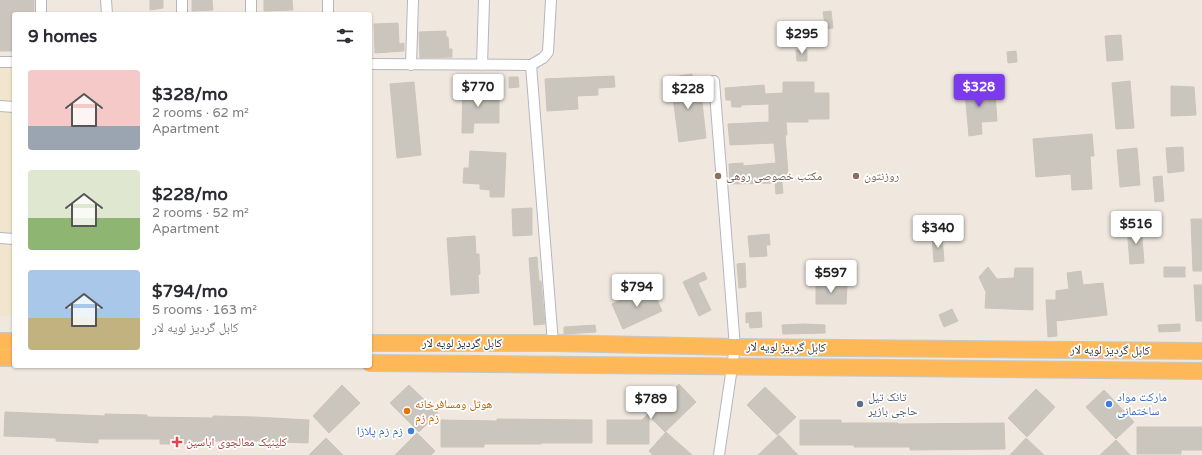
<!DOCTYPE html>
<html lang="en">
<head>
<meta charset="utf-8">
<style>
	:root { --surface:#fff; --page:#f7f7f7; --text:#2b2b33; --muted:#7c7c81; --accent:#7c3aed }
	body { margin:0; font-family:"Varela Round","Noto Naskh Arabic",sans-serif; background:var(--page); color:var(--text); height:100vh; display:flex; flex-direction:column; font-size:15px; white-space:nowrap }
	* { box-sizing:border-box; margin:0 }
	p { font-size:13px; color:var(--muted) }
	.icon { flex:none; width:22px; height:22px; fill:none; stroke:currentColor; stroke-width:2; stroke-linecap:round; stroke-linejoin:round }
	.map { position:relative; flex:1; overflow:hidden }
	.panel { position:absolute; left:12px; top:12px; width:360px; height:356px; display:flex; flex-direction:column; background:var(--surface); border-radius:4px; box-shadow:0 1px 3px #0004 }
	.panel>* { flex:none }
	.price { position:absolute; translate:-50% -34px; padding:0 9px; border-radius:4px; background:#fff; color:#222; font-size:13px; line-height:26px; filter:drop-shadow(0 1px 2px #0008) }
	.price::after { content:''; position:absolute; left:50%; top:24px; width:12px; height:9px; margin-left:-6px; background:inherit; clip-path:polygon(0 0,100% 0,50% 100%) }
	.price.on { background:var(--accent); color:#fff }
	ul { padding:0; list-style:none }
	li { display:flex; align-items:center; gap:12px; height:100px; padding:0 16px }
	li span { display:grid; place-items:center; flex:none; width:112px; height:80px; border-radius:4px; color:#555 }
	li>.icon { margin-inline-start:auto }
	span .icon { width:48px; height:48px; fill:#fffc; stroke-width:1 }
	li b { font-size:17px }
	h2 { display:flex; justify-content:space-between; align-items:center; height:48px; padding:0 16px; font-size:17px }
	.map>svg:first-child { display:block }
	.education { fill:#f2e5cd }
	.building { fill:#cbc6bd; stroke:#ccc4b8 }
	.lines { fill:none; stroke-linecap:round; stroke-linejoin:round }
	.minor-casing { stroke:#b3b6c2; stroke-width:12 }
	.trunk-casing { stroke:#c8c8c8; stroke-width:18 }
	.minor { stroke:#fff; stroke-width:10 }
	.trunk { stroke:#ffb858; stroke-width:16 }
	.education-dot { fill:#8d6e63; stroke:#fff; stroke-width:1.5 }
	.service-dot { fill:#5c6f8a; stroke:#fff; stroke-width:1.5 }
	.shop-dot { fill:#3f7fe0; stroke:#fff; stroke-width:1.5 }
	.food-dot { fill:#e8710a; stroke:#fff; stroke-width:1.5 }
	.health-dot { fill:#e0444e; stroke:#fff; stroke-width:1.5 }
	.labels { text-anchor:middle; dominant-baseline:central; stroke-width:3.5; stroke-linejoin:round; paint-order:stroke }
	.education-label { font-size:12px; fill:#785e54; stroke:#fff; text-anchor:start }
	.street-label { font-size:12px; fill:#2d2d2d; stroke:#fff }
	.service-label { font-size:12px; fill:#4e5e75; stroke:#fff; text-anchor:start }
	.shop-label { font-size:12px; fill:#366cbe; stroke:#fff; text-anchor:start }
	.food-label { font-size:12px; fill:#c56008; stroke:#fff; text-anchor:start }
	.health-label { font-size:12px; fill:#be3a42; stroke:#fff; text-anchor:start }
</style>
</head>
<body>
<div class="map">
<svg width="1202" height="455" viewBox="0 0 1202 455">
	<rect width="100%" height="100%" fill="#f0e8df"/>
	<path class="education" d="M0 67H14V317L0 316Z"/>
	<path class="building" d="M0 0H34V14H14V51H0Z
		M150 0H163V8L150 10Z
		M192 0H212L213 10 192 11Z
		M264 0H292L293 10 264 11Z
		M831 11 833 28 826 29 823 12Z
		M398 23 399 44 404 43V51L375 53 374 24Z
		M446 31V37H448L449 49H452V57L420 58 419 32Z
		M1121 35 1123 60 1107 61 1105 36Z
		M796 50H807V61H797Z
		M1016 51 1017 62 1008 63 1007 52Z
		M692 74 694 95 701 94 706 138 679 142 673 98 676 97 673 77Z
		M614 76 615 87 598 88V95L577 96 578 109 547 111 545 79Z
		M509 77H518L519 87 509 88Z
		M463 79H475L474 97H499V123H474L473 133H462Z
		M974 80V86H977L978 95 995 94 997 121 981 122 982 134 969 136 964 81Z
		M1130 81 1134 128 1116 129 1112 83Z
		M414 82 421 155 397 158 390 84Z
		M783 82H814V93H829V119H808V122H786L787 135H785L788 174H781L783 193 776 194 775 183 730 184 729 164 743 163V166L776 163 774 143 730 145 728 124 769 122V104L741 105V107H732L731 100H726L725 88 764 85 765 94 783 93Z
		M1171 86 1194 87 1196 115 1171 116Z
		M1092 134 1094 156H1090L1092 189 1072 190 1071 174 1036 177 1033 139Z
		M1183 147 1184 171 1168 173 1166 148Z
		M1137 148 1140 185 1120 187 1117 150Z
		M470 151 506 153 504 197H490V190L480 189V184L463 183 464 168H469Z
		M1162 176 1164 201 1155 202 1153 177Z
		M532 208V235L513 236 512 209Z
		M1191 219H1202V271H1193Z
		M1141 225 1144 263 1130 264 1127 227Z
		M769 234 770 245H766L767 256 750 257 748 236Z
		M475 236 476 254H479L480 274 478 275 479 293 451 295 447 238Z
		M942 236 944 261 934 262 932 237Z
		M537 257 539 281H541L545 324 534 325 529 258Z
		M745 263 746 287 739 288 737 264Z
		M988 267 997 279 1014 278 1015 268H1033V310L985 308 986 292 979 277Z
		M1164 267H1185V277H1164Z
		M1081 271 1083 285 1103 283 1107 315 1056 321 1057 336 1048 337 1046 300H1056V291L1069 289 1067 273Z
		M704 272 707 279 698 283 711 310 699 316 683 282Z
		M816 284 847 285 846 304H816Z
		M1194 285H1202V321H1196Z
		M651 287 662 311 623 329 612 304Z
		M952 309 958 321 944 327 939 315Z
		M761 312 762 327 750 328 749 322 746 323V313Z
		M803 324 825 325V333L783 334 782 325Z
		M1180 324V331L1159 332 1158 325Z
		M595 325 596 332 564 334V327Z
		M679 384 696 402 665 432 649 416V444H607V420H642Z
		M342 385 360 403 329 433 313 416Z
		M409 385 438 413 419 432 390 403Z
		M765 387 796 417 777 435 747 405Z
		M1036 389 1055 407 1027 437 1008 418Z
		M1104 390 1134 422 1116 439 1086 407Z
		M5 412 105 416V414L147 415V417L213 418V416L255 417 309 420 308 443 255 441H205V444H160V439H98V443L56 441V438L4 436Z
		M497 419 592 420V443H541V444H484V447H441V420L497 421Z
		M800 420H841V423H898V424L1004 423 1005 449 910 450V447H854V445H800Z
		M1137 427H1202V450H1181V454H1137Z
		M666 432 692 455H653L649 451Z
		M417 433 435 451 431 455H395Z
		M779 435 798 455H758Z
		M326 438 343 455H309Z
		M1026 438 1044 455H1010Z
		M1116 440 1130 455H1100Z"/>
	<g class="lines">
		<g class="minor-casing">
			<path id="minor" d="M41 0V14
				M106 0 107 14
				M182 0V14
				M251 0V14
				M328 0V14
				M0 62H14
				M370 64 531 65 543 58 548 52 551 0
				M411 65 413 0
				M482 65 484 0
				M531 65 553 343
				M714 81 735 347 719 455
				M0 106 14 107
				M0 238 14 239"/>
		</g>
		<g class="trunk-casing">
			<path id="trunk" d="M0 341H14
				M370 343H553L735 347 1202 351
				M0 358H14
				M370 363 1202 371"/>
		</g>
		<use href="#minor" class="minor"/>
		<use href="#trunk" class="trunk"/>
	</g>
	<g class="education-dot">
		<circle cx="718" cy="176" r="4"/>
		<circle cx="856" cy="176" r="4"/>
	</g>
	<circle class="service-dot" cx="860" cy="404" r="4"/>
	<g class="shop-dot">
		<circle cx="1109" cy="404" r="4"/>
		<circle cx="411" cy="431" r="4"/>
	</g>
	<circle class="food-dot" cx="407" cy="411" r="4"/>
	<path class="health-dot" d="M175 436h4v4h4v4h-4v4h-4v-4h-4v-4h4z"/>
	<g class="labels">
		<g class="education-label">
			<text x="726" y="176">مکتب خصوصی روهی</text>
			<text x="864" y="176">روزنتون</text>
		</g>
		<g class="street-label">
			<text x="462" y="343">کابل گردیز لویه لار</text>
			<text transform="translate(786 347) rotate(1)">کابل گردیز لویه لار</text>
			<text transform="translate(1110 350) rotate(1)">کابل گردیز لویه لار</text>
		</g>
		<g class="service-label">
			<text x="868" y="397">تانک تیل<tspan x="868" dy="14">حاجی بازیر</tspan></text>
		</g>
		<g class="shop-label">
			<text x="1117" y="397">مارکت مواد<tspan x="1117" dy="14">ساختمانی</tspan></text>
			<text x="403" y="431" text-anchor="end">زم زم پلازا</text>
		</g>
		<g class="food-label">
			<text x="415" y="404">هوتل ومسافرخانه<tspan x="415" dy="14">زم زم</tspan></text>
		</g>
		<g class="health-label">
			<text x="186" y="442">کلینیک معالجوی اباسین</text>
		</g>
	</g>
</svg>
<b class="price" style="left:802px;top:55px">$295</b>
<b class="price" style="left:478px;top:108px">$770</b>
<b class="price on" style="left:979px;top:108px">$328</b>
<b class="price" style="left:688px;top:110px">$228</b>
<b class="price" style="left:1136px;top:245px">$516</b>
<b class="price" style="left:938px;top:249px">$340</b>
<b class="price" style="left:831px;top:294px">$597</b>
<b class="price" style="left:637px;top:308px">$794</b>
<b class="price" style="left:651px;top:420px">$789</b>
<section class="panel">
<h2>9 homes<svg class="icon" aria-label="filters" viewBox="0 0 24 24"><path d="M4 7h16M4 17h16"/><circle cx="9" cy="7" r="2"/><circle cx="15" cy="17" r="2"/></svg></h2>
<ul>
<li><span style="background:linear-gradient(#f6c9c9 70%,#9aa5b1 0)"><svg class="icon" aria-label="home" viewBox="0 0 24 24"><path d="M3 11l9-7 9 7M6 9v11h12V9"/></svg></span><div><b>$328/mo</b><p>2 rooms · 62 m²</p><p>Apartment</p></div></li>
<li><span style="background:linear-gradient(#dfe7d0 60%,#8fb573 0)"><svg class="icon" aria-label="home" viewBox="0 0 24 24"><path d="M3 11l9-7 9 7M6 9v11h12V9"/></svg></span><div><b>$228/mo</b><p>2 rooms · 52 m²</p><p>Apartment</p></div></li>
<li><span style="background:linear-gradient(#a9c7e8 60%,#c2b280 0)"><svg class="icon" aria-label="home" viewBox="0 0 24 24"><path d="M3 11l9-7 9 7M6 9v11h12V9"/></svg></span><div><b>$794/mo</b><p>5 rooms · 163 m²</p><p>کابل گردیز لویه لار</p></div></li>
</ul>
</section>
</div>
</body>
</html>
